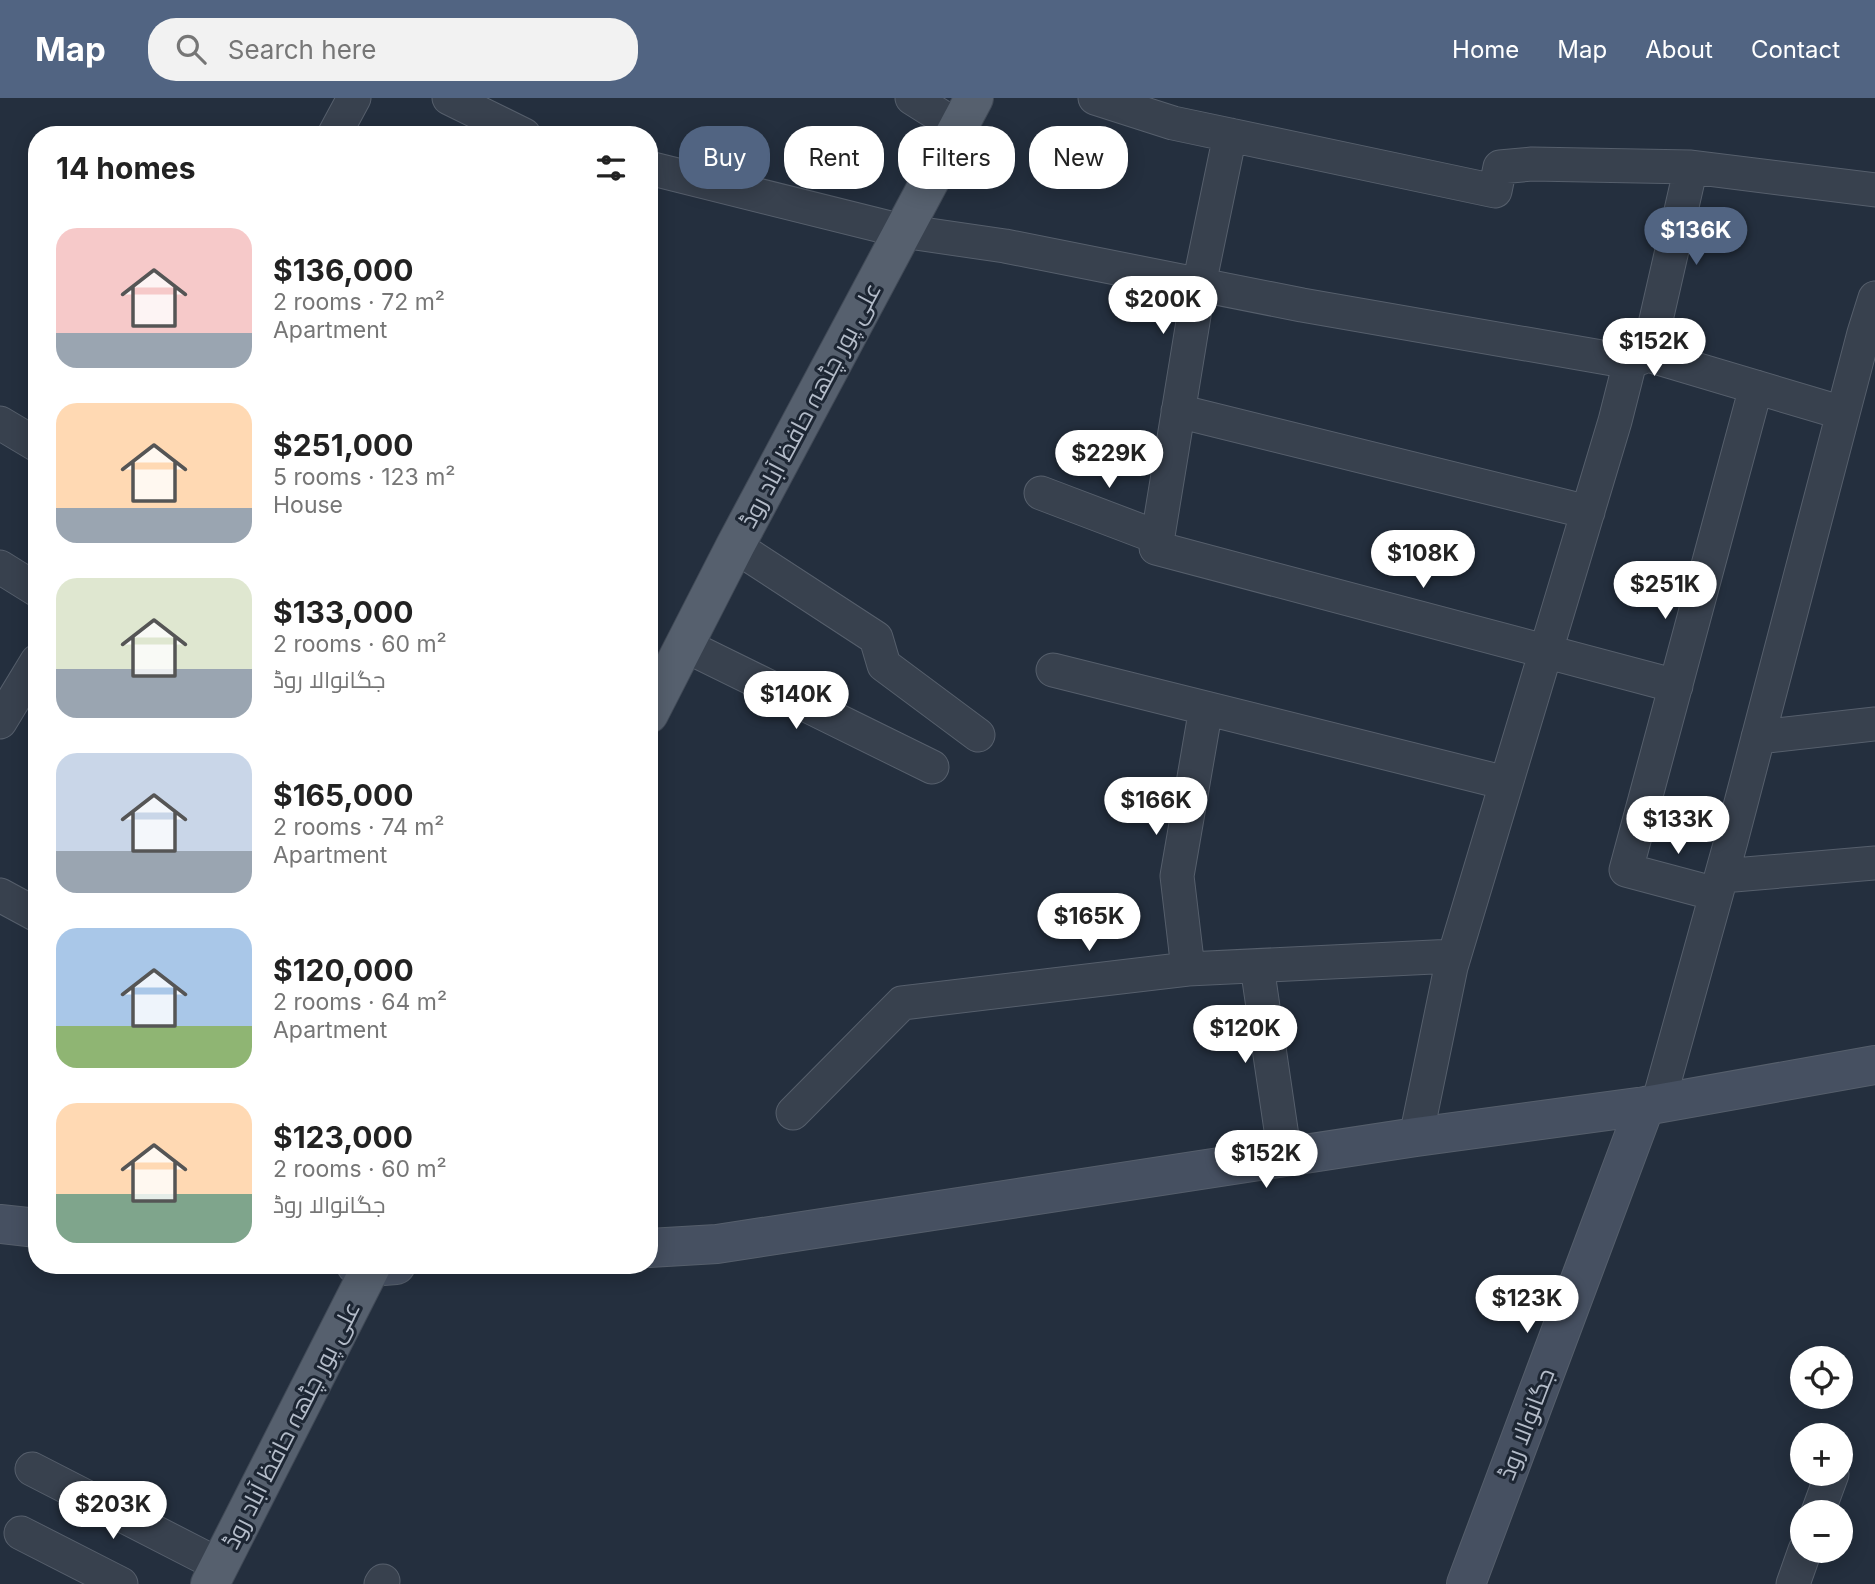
<!DOCTYPE html>
<html lang="en">
<head>
<meta charset="utf-8">
<style>
	:root { --surface:#fff; --page:#f2f2f2; --text:#222; --muted:#767676; --accent:#516482 }
	body { margin:0; font-family:Inter,Cairo,sans-serif; background:var(--page); color:var(--text); height:100vh; display:flex; flex-direction:column; font-size:26px; white-space:nowrap }
	* { box-sizing:border-box; margin:0 }
	p { font-size:23px; color:var(--muted) }
	.icon { flex:none; width:38px; height:38px; fill:none; stroke:currentColor; stroke-width:2; stroke-linecap:round; stroke-linejoin:round }
	.map { position:relative; flex:1; overflow:hidden }
	.sheet { position:absolute; left:28px; top:28px; width:630px; height:1148px; display:flex; flex-direction:column; background:var(--surface); border-radius:28px; box-shadow:0 4px 18px #0003 }
	.sheet>* { flex:none }
	.guide { position:absolute; left:679px; top:28px; width:665px; height:63px; display:flex; gap:14px }
	.fabs { position:absolute; left:1790px; top:1248px; display:grid; gap:14px }
	.fabs a { display:grid; place-items:center; width:63px; height:63px; border-radius:50%; background:var(--surface); box-shadow:0 4px 18px #0003; font-size:35px }
	.price { position:absolute; translate:-50% -60px; padding:0 16px; border-radius:24px; background:#fff; color:#222; font-size:23px; line-height:46px; filter:drop-shadow(0 2px 4px #0008) }
	.price::after { content:''; position:absolute; left:50%; top:42px; width:21px; height:16px; margin-left:-10px; background:inherit; clip-path:polygon(0 0,100% 0,50% 100%) }
	.price.selected { background:var(--accent); color:#fff }
	ul { padding:0; list-style:none }
	li { display:flex; align-items:center; gap:21px; height:175px; padding:0 28px }
	li span { display:grid; place-items:center; flex:none; width:196px; height:140px; border-radius:21px; color:#555 }
	li>.icon { margin-inline-start:auto }
	span .icon { width:84px; height:84px; fill:#fffc; stroke-width:1 }
	li b { font-size:30px }
	h2 { display:flex; justify-content:space-between; align-items:center; height:84px; padding:0 28px; font-size:30px }
	.tag { padding:0 24px; border-radius:28px; background:var(--surface); box-shadow:0 4px 18px #0003; font-size:24px; line-height:63px }
	.tag.selected { background:var(--accent); color:#fff }
	header { display:flex; align-items:center; gap:42px; box-sizing:border-box; height:98px; padding:0 35px; background:var(--accent); color:#fff }
	header strong { font-size:33px }
	nav { display:flex; gap:38px; margin-inline-start:auto; font-size:24px }
	.search { width:490px; height:63px; background:var(--page); display:flex; align-items:center; gap:18px; box-sizing:border-box; padding:0 24px; border-radius:28px; color:var(--muted); font-size:26px }
	.map>svg:first-child { display:block }
	.lines { fill:none; stroke-linecap:round; stroke-linejoin:round }
	.street-casing { stroke:#565f6c; stroke-width:35 }
	.secondary-casing { stroke:#565f6c; stroke-width:40 }
	.primary-casing { stroke:#414a57; stroke-width:40 }
	.street { stroke:#38414e; stroke-width:33 }
	.secondary { stroke:#465061; stroke-width:38 }
	.primary { stroke:#56606e; stroke-width:38 }
	.labels { text-anchor:middle; dominant-baseline:central; stroke-width:6; stroke-linejoin:round; paint-order:stroke }
	.street-label { font-size:24px; fill:#b4bcc9; stroke:#1d2633 }
</style>
</head>
<body>
<header>
<strong>Map</strong>
<div class="search"><svg class="icon" aria-label="search" viewBox="0 0 24 24"><circle cx="10" cy="10" r="6"/><path d="M15 15l6 6"/></svg>Search here</div>
<nav><a>Home</a><a>Map</a><a>About</a><a>Contact</a></nav>
</header>
<div class="map">
<svg width="1875" height="1486" viewBox="0 0 1875 1486">
	<rect width="100%" height="100%" fill="#242f3e"/>
	<g class="lines">
		<g class="street-casing">
			<path id="street" d="M449 0 524 37
				M912 0 958 29
				M1095 0 1173 25 1495 93 1500 69 1532 66 1691 69 1875 92
				M334 37 354 0
				M1230 37 1199 187 1156 450 1676 588
				M649 70 902 133 1005 148 1302 207 1630 264 1615 323 1451 869 1416 1039
				M1648 257 1691 69
				M1630 264 1648 257 1843 315
				M1178 313 1588 414
				M0 325 37 347
				M1041 395 1157 439
				M735 448 876 540 884 567 978 637
				M0 469 37 492
				M684 547 932 669
				M1053 572 1506 685
				M0 624 37 563
				M1758 639 1875 626
				M1722 778 1875 765
				M1716 796 1626 772 1756 289
				M0 797 37 817
				M1257 868 1285 1059
				M1188 871 1177 778 1206 610
				M1658 1006 1731 743 1864 235 1875 200
				M793 1015 902 905 1188 871 1454 858
				M32 1371 219 1467
				M1818 1414 1832 1376
				M21 1435 121 1486
				M381 1486 383 1483
				M1793 1486 1805 1452"/>
		</g>
		<g class="secondary-casing">
			<path id="secondary" d="M0 1126 37 1130
				M649 1150 717 1146 1416 1039 1645 1008 1875 967
				M356 1167 371 1169 396 1167
				M1466 1486 1645 1008"/>
		</g>
		<g class="primary-casing">
			<path id="primary" d="M649 616 735 448 974 0
				M210 1486 372 1167"/>
		</g>
		<use href="#street" class="street"/>
		<use href="#secondary" class="secondary"/>
		<use href="#primary" class="primary"/>
	</g>
	<g class="labels">
		<g class="street-label">
			<text transform="translate(810 307) rotate(-62)">علی پور چٹھہ حافظ آباد روڈ</text>
			<text transform="translate(1526 1326) rotate(-69)">جگانوالا روڈ</text>
			<text transform="translate(291 1327) rotate(-63)">علی پور چٹھہ حافظ آباد روڈ</text>
		</g>
	</g>
</svg>
<div class="fabs">
<a><svg class="icon" aria-label="locate" viewBox="0 0 24 24"><circle cx="12" cy="12" r="6"/><path d="M12 2v4M12 18v4M2 12h4M18 12h4"/></svg></a>
<a>+</a>
<a>−</a>
</div>
<b class="price selected" style="left:1696px;top:169px">$136K</b>
<b class="price" style="left:1163px;top:238px">$200K</b>
<b class="price" style="left:1654px;top:280px">$152K</b>
<b class="price" style="left:1109px;top:392px">$229K</b>
<b class="price" style="left:1423px;top:492px">$108K</b>
<b class="price" style="left:1665px;top:523px">$251K</b>
<b class="price" style="left:796px;top:633px">$140K</b>
<b class="price" style="left:1156px;top:739px">$166K</b>
<b class="price" style="left:1678px;top:758px">$133K</b>
<b class="price" style="left:1089px;top:855px">$165K</b>
<b class="price" style="left:1245px;top:967px">$120K</b>
<b class="price" style="left:1266px;top:1092px">$152K</b>
<b class="price" style="left:1527px;top:1237px">$123K</b>
<b class="price" style="left:113px;top:1443px">$203K</b>
<div class="guide">
<a class="tag selected">Buy</a>
<a class="tag">Rent</a>
<a class="tag">Filters</a>
<a class="tag">New</a>
</div>
<section class="sheet">
<h2>14 homes<svg class="icon" aria-label="filters" viewBox="0 0 24 24"><path d="M4 7h16M4 17h16"/><circle cx="9" cy="7" r="2"/><circle cx="15" cy="17" r="2"/></svg></h2>
<ul>
<li><span style="background:linear-gradient(#f6c9c9 75%,#9aa5b1 0)"><svg class="icon" aria-label="home" viewBox="0 0 24 24"><path d="M3 11l9-7 9 7M6 9v11h12V9"/></svg></span><div><b>$136,000</b><p>2 rooms · 72 m²</p><p>Apartment</p></div></li>
<li><span style="background:linear-gradient(#ffd9b3 75%,#9aa5b1 0)"><svg class="icon" aria-label="home" viewBox="0 0 24 24"><path d="M3 11l9-7 9 7M6 9v11h12V9"/></svg></span><div><b>$251,000</b><p>5 rooms · 123 m²</p><p>House</p></div></li>
<li><span style="background:linear-gradient(#dfe7d0 65%,#9aa5b1 0)"><svg class="icon" aria-label="home" viewBox="0 0 24 24"><path d="M3 11l9-7 9 7M6 9v11h12V9"/></svg></span><div><b>$133,000</b><p>2 rooms · 60 m²</p><p>جگانوالا روڈ</p></div></li>
<li><span style="background:linear-gradient(#c9d6e8 70%,#9aa5b1 0)"><svg class="icon" aria-label="home" viewBox="0 0 24 24"><path d="M3 11l9-7 9 7M6 9v11h12V9"/></svg></span><div><b>$165,000</b><p>2 rooms · 74 m²</p><p>Apartment</p></div></li>
<li><span style="background:linear-gradient(#a9c7e8 70%,#8fb573 0)"><svg class="icon" aria-label="home" viewBox="0 0 24 24"><path d="M3 11l9-7 9 7M6 9v11h12V9"/></svg></span><div><b>$120,000</b><p>2 rooms · 64 m²</p><p>Apartment</p></div></li>
<li><span style="background:linear-gradient(#ffd9b3 65%,#7fa58c 0)"><svg class="icon" aria-label="home" viewBox="0 0 24 24"><path d="M3 11l9-7 9 7M6 9v11h12V9"/></svg></span><div><b>$123,000</b><p>2 rooms · 60 m²</p><p>جگانوالا روڈ</p></div></li>
</ul>
</section>
</div>
</body>
</html>
